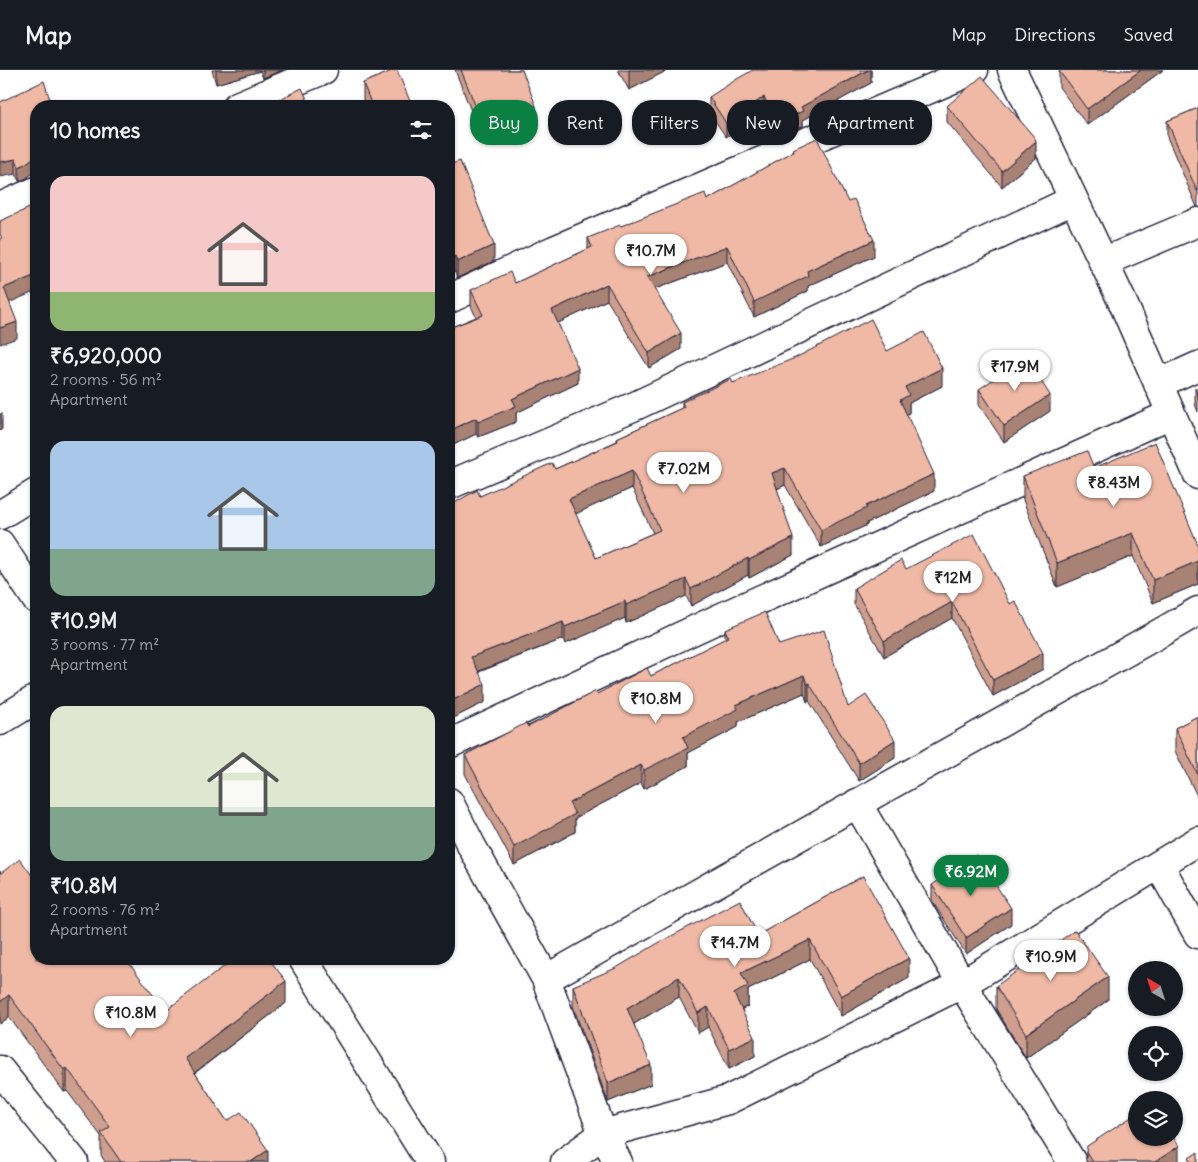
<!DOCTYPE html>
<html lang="en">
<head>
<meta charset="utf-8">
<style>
	:root { --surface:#171b24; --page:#242831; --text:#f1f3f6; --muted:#9ea1a6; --line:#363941; --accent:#0b8043 }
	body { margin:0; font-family:Delius,sans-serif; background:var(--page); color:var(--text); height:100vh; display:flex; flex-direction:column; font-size:19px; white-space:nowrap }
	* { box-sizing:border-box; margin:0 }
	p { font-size:16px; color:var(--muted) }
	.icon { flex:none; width:28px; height:28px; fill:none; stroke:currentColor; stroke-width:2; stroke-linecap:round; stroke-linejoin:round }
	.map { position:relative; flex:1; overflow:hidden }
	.sheet { position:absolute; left:30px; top:30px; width:425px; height:865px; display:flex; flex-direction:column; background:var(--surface); border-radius:20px; box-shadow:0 1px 4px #0004 }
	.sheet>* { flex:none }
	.banner { position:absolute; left:470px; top:30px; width:475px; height:45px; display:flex; gap:10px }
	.needle { width:32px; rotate:321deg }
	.controls { position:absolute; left:1128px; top:891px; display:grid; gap:10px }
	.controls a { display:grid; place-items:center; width:55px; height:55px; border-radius:50%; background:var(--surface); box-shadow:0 1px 4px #0004; font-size:25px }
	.price { position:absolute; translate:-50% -42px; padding:0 11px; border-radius:18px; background:#fff; color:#222; font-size:16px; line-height:32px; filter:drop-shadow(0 1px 2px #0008) }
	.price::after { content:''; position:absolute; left:50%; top:30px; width:15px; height:11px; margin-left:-8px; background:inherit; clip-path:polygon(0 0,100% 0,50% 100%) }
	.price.on { background:var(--accent); color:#fff }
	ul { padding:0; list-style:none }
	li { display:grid; align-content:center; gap:10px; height:265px; padding:0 20px }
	li span { display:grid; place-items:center; height:155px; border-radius:15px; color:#555 }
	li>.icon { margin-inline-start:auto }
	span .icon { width:90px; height:90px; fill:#fffc; stroke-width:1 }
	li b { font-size:21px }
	h2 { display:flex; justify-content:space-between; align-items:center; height:60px; padding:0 20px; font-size:21px }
	.pill { padding:0 18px; border-radius:20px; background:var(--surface); box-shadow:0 1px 4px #0004; font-size:18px; line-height:45px }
	.pill.on { background:var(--accent); color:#fff }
	header { display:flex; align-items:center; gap:30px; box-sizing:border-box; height:70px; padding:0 25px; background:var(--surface); border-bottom:1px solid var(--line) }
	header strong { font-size:24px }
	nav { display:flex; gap:28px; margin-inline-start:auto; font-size:18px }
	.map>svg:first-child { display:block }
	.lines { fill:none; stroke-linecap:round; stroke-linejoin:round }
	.minor-casing { stroke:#22223b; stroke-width:31 }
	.minor { stroke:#fff; stroke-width:28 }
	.wall { fill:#ce9f8f; stroke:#22223b; fill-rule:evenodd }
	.shaded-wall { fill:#a88274; stroke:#22223b }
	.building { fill:#f0b9a6; stroke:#22223b; fill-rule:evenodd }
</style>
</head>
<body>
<header>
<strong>Map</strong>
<nav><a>Map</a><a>Directions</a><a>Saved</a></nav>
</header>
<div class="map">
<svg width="1198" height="1092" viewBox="0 0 1198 1092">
	<rect width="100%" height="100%" fill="#fff"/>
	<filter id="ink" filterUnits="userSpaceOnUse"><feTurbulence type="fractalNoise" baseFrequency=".02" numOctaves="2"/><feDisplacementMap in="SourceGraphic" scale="10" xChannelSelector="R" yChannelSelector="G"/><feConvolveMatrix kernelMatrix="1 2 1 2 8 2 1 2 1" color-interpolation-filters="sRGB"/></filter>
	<g filter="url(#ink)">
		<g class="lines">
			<g class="minor-casing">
				<path id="minor" d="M1012 0 1123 233 1198 405
					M237 36 323 0
					M0 137 36 121
					M1103 192 1198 152
					M449 229 554 180 974 0
					M1158 314 1198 296
					M449 415 635 336 1073 130
					M0 445 36 423
					M0 474 36 529
					M0 651 36 629
					M449 674 735 541 1171 344
					M449 732 471 775 546 909 603 1064 618 1092
					M857 733 962 914 1072 1092
					M1159 795 1198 864
					M303 889 430 1092
					M546 909 1167 559 1198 541
					M0 1000 74 1092
					M565 1092 603 1064 728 1030 962 914 1198 771"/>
			</g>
			<use href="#minor" class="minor"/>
		</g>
		<path class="wall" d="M212 0H283L263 8 260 1 216 14Z
			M455 0H522L536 53 484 74Z
			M618 0H668L629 20Z
			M871 0V13L803 50V56L778 67 764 42 726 67 709 42V27Z
			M1060 0H1163L1087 55 1059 17V1Z
			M363 13 412 36H366L363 29Z
			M0 32 25 109 19 111 16 104Z
			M947 36 1036 88 1002 117 947 52Z
			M1198 38V137H1197L1167 67V51Z
			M793 79 874 186 808 216V221L754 247 727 192 655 219 681 279 649 298 607 230 558 253 578 313 516 343V352L478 367 476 364 449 377V258L476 247 471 236V220L515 213 588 179V168L621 156 707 130 793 82Z
			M460 91 494 191 457 208 455 202 449 204Z
			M887 281 942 316 909 333V343L906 344 934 421 867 453V455L821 477 785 415 777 419 793 485 749 508 748 505 691 536 686 526 626 553 625 548 565 574 563 569 479 602 485 632 449 650V436L480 426 555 399 617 371V368L682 338V332L733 313ZM632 418 653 463 596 488 575 444Z
			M1198 317V342L1195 334V318Z
			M979 319 1050 341 1004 372 979 335Z
			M1094 398 1198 475V514L1153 533 1133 486 1057 517 1023 430V406Z
			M906 499 1043 599 993 626 952 548 884 587 854 534V518Z
			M725 559 779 575 848 637 895 688 859 711 809 631 807 632 804 623 738 652V657L688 683V696L644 719 641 713 575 748V762L514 795 465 704V685L597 624 651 606 725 569Z
			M1198 646V728L1175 681V658Z
			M0 801 36 889 165 941 286 933 195 1003 227 1051 268 1092H105L101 1085V1066L67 1021 64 1022 9 947 0 954Z
			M863 806 909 908 841 946 810 889 748 920V936L742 939 755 986 729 999 708 957 698 963 679 927 634 954 651 1014 608 1032 573 936V916L758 865Z
			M932 815 1011 854 966 884 932 831Z
			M996 916 1108 930 1026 988 996 939Z
			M1086 1082 1179 1092H1086Z"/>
		<path class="shaded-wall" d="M216 0H260V1L216 14Z
			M263 0H283L263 8Z
			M629 0H668L629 20Z
			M868 0H871V13L803 50V56L778 67V52L801 37Z
			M1141 0H1163L1087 55V39Z
			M764 27V42L726 67V53Z
			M536 36V53L484 74V57Z
			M1036 71V88L1002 117V101Z
			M36 86V101L25 109 19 111V97Z
			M16 89V104L0 107V92Z
			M874 170V186L808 216V221L754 247V232L807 201Z
			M494 175V191L457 208V192Z
			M727 176V192L647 222V207Z
			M455 186V202L449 204V188Z
			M36 205V221L4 235V218Z
			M607 214V230L552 256V240Z
			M17 252V268L0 274V258Z
			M681 263V279L649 298V283Z
			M578 298V313L516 343V352L478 367V352L512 329Z
			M942 298V316L909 333V343L900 348V330L905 317Z
			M1050 325V341L1004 372V356Z
			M2 343V359L0 361V344Z
			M476 348V364L449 377V361Z
			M785 398V415L772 421V403Z
			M632 401V418L569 447V429Z
			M934 404V421L867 453V455L821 477V460L866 436Z
			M1133 463V486L1057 517V493Z
			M793 468V485L749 508V490Z
			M748 488V505L691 536V519Z
			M1198 491V514L1153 533V510Z
			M686 509V526L626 553V535Z
			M625 531V548L565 574V557Z
			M952 532V548L884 587V571Z
			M563 552V569L471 604V587Z
			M1043 583V599L993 626V610Z
			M804 605V623L738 652V657L688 683V696L644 719V700L683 667 736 635Z
			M809 613V631L807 632V614Z
			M485 614V632L449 650V632Z
			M895 670V688L859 711V693Z
			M641 695V713L575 748V762L514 795V777L569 733Z
			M1011 838V854L966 884V868Z
			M810 870V889L748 920V936L734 943V924L741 903Z
			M909 888V908L841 946V926Z
			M679 907V927L627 958V938Z
			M1108 907V930L1026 988V964Z
			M286 911V933L185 1010V988Z
			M9 925V947L0 954V932Z
			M708 937V957L698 963V943Z
			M755 967V986L729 999V979Z
			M651 995V1014L608 1032V1013Z
			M67 998V1021L64 1022V1000Z
			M1179 1076V1092H1155Z
			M268 1080V1092H251Z"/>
		<path class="building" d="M394 0H397L412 36H372L363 13Z
			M461 0H522L536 36 484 57Z
			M753 0H868L801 37 803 41 778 52 764 27 726 53 709 27 737 9Z
			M1060 0H1141L1087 39 1059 1Z
			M982 6 1035 68 1036 71 1002 101 947 36Z
			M44 11 52 36H36V86L25 94 19 97 16 89 0 92V32Z
			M302 18 310 36H266Z
			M1198 38V121H1197L1167 51Z
			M817 68 848 132 854 129 874 170 807 201 808 206 754 232 727 176 647 207 681 263 649 283 607 214 552 240 578 298 512 329 516 336 478 352 476 348 449 361V289L451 288 449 282V258L483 245 471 220 510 202 515 213 592 177 588 168 620 155 621 156 705 123 707 130 794 81 793 79Z
			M460 91 494 175 457 192 455 186 449 188V95Z
			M36 135V205L4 218 17 252 0 258V169H2L0 164V151Z
			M871 249 887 281 924 262 942 298 905 317 909 325 900 330 934 404 866 436 867 438 821 460 785 398 772 403 793 468 749 490 748 488 691 519 686 509 626 535 625 531 565 557 563 552 471 587 485 614 449 632V436L477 420 480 426 552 393 555 399 618 371 617 368 684 337 682 332 731 309 733 313 795 288ZM632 401 660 460 596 488 569 429Z
			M1026 288 1050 325 1004 356 979 319Z
			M1198 317V326L1195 318Z
			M1155 372 1198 475V491L1153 510 1133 463 1057 493 1023 406 1087 381 1094 398Z
			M974 464 1010 534 1015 531 1043 583 993 610 952 532 884 571 854 518 901 490 906 499Z
			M765 542 779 575 824 560 848 637 866 625 895 670 859 693 809 613 807 614 804 605 736 635 738 639 683 667 688 678 644 700 641 695 569 733 575 744 514 777 465 685 526 653 528 657 596 621 597 624 647 598 651 606 728 567 725 559Z
			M1198 646V705L1175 658Z
			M976 785 1011 838 966 868 932 815Z
			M20 789 36 811V889H126L165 941 234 889H269L286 911 185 988 227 1051 241 1042 268 1080 251 1092H121L101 1063 110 1057 67 998 64 1000 9 925 0 932V801L1 803Z
			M863 806 909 888 841 926 810 870 741 903 748 916 734 924 755 967 729 979 708 937 698 943 679 907 627 938 651 995 608 1013 573 916 616 898 660 872 740 830 758 865Z
			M1075 860 1108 907 1026 964 996 916Z
			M1136 1044V1068H1174L1179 1076 1155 1092H1093L1086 1082 1087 1076Z
			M1198 1082V1092H1191L1189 1088Z"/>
	</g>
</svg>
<div class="controls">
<a><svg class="needle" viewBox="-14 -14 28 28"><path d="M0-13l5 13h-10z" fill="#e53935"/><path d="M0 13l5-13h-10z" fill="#9ea1a6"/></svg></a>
<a><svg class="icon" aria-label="locate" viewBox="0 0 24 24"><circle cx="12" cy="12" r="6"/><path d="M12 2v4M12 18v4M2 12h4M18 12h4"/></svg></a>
<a><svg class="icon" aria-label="layers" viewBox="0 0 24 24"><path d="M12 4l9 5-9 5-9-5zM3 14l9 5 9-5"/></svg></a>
</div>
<b class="price" style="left:651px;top:206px">₹10.7M</b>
<b class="price" style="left:1015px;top:322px">₹17.9M</b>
<b class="price" style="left:684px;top:424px">₹7.02M</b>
<b class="price" style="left:1114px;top:438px">₹8.43M</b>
<b class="price" style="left:953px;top:533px">₹12M</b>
<b class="price" style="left:656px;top:654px">₹10.8M</b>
<b class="price on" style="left:971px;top:827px">₹6.92M</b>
<b class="price" style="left:735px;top:898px">₹14.7M</b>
<b class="price" style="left:1051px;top:912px">₹10.9M</b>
<b class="price" style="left:131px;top:968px">₹10.8M</b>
<div class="banner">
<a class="pill on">Buy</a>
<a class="pill">Rent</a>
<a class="pill">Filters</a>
<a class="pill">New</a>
<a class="pill">Apartment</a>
</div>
<section class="sheet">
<h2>10 homes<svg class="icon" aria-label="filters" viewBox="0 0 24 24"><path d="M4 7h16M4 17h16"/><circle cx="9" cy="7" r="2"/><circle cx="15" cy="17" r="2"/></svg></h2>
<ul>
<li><span style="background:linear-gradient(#f6c9c9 75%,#8fb573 0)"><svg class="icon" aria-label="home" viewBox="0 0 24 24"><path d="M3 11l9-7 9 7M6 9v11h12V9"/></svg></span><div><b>₹6,920,000</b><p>2 rooms · 56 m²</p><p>Apartment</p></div></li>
<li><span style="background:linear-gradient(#a9c7e8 70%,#7fa58c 0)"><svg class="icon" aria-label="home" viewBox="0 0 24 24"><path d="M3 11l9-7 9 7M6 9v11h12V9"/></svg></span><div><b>₹10.9M</b><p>3 rooms · 77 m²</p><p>Apartment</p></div></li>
<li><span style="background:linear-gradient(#dfe7d0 65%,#7fa58c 0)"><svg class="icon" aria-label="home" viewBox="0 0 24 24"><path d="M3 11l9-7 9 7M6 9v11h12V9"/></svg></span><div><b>₹10.8M</b><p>2 rooms · 76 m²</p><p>Apartment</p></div></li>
</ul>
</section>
</div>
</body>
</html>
